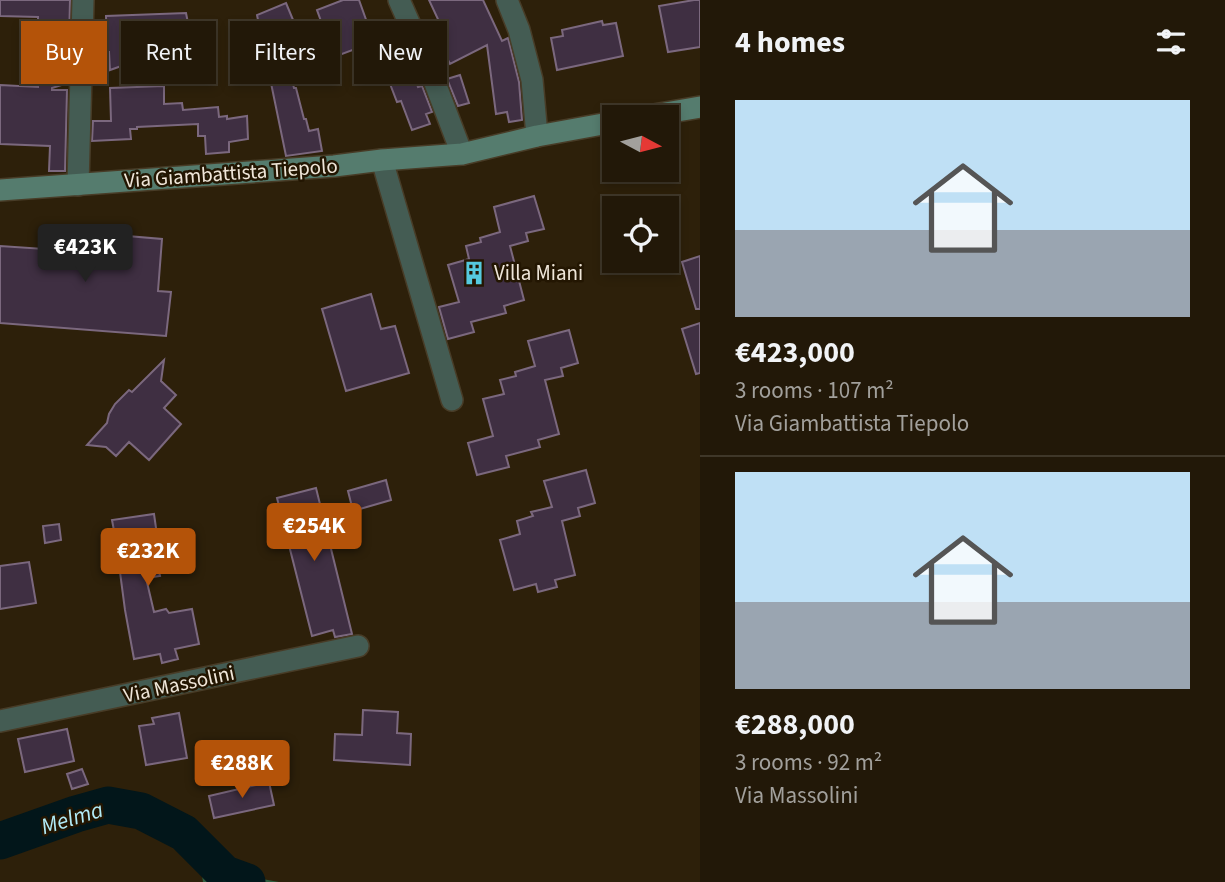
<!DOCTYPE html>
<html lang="en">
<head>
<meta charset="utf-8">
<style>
	:root { --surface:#221808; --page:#2e2516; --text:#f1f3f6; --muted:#a2a09c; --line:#3f3729; --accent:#b45309 }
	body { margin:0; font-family:"Source Sans 3",sans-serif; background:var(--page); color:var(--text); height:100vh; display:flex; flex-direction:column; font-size:26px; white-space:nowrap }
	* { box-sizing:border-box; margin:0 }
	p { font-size:23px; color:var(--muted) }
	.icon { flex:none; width:38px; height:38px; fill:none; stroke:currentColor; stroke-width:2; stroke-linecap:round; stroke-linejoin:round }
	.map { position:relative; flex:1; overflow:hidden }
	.panel { display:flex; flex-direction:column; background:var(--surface); width:525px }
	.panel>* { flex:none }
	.hud { position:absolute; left:21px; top:21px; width:574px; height:63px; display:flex; gap:14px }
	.needle { width:46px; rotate:97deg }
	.controls { position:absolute; left:602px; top:105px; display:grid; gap:14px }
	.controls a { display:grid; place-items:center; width:77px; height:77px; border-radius:0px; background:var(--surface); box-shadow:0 4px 10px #0003,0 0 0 2px var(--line); font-size:35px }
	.price { position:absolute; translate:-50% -60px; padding:0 16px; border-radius:7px; background:var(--accent); color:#fff; font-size:23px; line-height:46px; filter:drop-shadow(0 2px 4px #0008) }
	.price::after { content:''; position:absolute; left:50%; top:42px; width:21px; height:16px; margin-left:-10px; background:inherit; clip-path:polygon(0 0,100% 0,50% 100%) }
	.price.on { background:#222; color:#fff }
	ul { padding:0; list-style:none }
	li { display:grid; align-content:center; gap:14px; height:371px; padding:0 35px }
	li+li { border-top:2px solid var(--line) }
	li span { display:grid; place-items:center; height:217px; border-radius:0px; color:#555 }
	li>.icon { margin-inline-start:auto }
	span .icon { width:126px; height:126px; fill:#fffc; stroke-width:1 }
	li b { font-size:30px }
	h2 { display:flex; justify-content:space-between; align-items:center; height:84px; padding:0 35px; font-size:30px }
	.chip { padding:0 24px; border-radius:0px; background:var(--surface); box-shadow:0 4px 10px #0003,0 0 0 2px var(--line); font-size:24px; line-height:63px }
	.chip.on { background:var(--accent); color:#fff }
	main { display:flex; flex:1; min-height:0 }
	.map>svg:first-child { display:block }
	.forest { fill:#2e5c3e }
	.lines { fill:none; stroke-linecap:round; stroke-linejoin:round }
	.river { stroke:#02161a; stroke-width:37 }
	.building { fill:#3f2f42; stroke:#7b687e; stroke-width:2 }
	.street-casing { stroke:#483c27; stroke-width:24 }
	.secondary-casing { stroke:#483c27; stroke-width:24 }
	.street { stroke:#445c53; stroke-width:21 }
	.secondary { stroke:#557c6e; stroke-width:21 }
	.labels { text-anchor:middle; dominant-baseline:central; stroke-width:5; stroke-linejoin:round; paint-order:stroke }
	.street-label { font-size:21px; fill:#efe6d9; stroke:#231602 }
	.poi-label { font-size:21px; fill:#efe6d9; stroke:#231602; text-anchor:start }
	.water-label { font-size:23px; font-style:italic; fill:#b2ecf8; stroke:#231602 }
</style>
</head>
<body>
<main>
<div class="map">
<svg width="700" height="882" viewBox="0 0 700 882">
	<rect width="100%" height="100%" fill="#2d200a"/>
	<path class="forest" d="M195 832 240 875 279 882H203Z"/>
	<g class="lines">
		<path class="river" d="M0 841 76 814 108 805 141 811 184 833 225 874 247 882"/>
	</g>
	<path class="building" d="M0 0H70L68 83 52 88V90H67L65 171H49L50 146 0 144V85L38 87V17L0 16Z
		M343 0H359L374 42 334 57 317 10Z
		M429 0H483L502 41 508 38 519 82 522 120 509 122 507 112 496 114 487 45 450 64 436 36 444 32Z
		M694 0H700V47L668 52 659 6Z
		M286 3 296 27 283 33 291 76 294 88H296L304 119H306L309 131 318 129 322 151 286 156 257 15Z
		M186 13 192 43 170 50V39L126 40 127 64 110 70 109 52H107L106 16Z
		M602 21 603 25 616 23 623 56 557 70 551 38 563 36 562 30Z
		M400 34 418 87 422 86 432 112 426 114 430 124 412 130 401 101 397 102 387 76 391 75 378 40Z
		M460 75 469 103 458 106 447 79Z
		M164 86V104L182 103 183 110 218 107 219 117 227 116V119L247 116 248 139 229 142V152L206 154 205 136H198V124L137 127V129H130L131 139 92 141 93 121H111L110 88Z
		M534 196 544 229 526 233 528 241 510 246 524 300 504 306 506 313 471 322 474 332 448 339 439 307 459 302 448 265 469 259 466 246 481 242 480 238 500 232 494 207Z
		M45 229 162 239 158 291 171 292 166 336 0 323V246L44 249Z
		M700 256V309H696L682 262Z
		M371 294 381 329 395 326 409 373 346 391 322 309Z
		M700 323V373L696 374 682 329Z
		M569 330 578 363 561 368 563 376 545 380 559 434 538 440 540 447 506 456 509 467 477 475 468 443 493 436 483 399 504 394 500 380 516 376 515 372 535 366 528 341Z
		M164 360 161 381 176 395 164 408 181 424 149 460 129 442 116 456 106 447 87 445 107 423 109 414 115 404 129 390 132 392Z
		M586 470 595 503 578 508 580 516 562 521 575 575 555 580 557 587 538 592 536 584 514 590 500 540 520 534 517 521 533 516 531 512 552 507 544 481Z
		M386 480 391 500 353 511 348 491Z
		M316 488 352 634 335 637 333 630 312 636 277 498Z
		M154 514 157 535 174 532 178 564 158 567 160 576 146 578 154 612 166 609 169 613 192 609 199 644 175 649 178 659 162 663 160 654 134 659 125 610 118 557 107 559 104 538 115 536 112 520Z
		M59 524 61 540 45 543 43 526Z
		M29 562 36 603 0 609V566Z
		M363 710 398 712 397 733 411 734 410 765 334 760 335 734 362 735Z
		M179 713 187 758 146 765 139 726 154 724 152 718Z
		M67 729 74 761 25 772 18 739Z
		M82 769 88 784 72 789 67 774Z
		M269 782 274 805 214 818 209 796Z"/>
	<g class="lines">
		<g class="street-casing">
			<path id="street" d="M399 0 430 70 462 154
				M507 0 519 30 532 80 537 136
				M382 160 452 400
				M78 185 83 0
				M0 721 358 646"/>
		</g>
		<g class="secondary-casing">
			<path id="secondary" d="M642 117 700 107
				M0 190 334 166 382 160 462 154 537 136 614 122"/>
		</g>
		<use href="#street" class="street"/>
		<use href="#secondary" class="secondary"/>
	</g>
	<defs>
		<g id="building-bare" transform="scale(1.89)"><path d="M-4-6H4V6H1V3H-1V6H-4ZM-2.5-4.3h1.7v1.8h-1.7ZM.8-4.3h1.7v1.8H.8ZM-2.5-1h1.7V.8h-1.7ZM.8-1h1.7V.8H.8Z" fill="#55cadf" stroke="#231602" stroke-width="2.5" paint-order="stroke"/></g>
	</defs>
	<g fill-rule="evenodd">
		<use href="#building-bare" x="474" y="273"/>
	</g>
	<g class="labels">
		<g class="street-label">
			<text transform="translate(231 173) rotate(-4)">Via Giambattista Tiepolo</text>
			<text transform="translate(179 684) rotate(-12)">Via Massolini</text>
		</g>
		<g class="poi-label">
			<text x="494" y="273">Villa Miani</text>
		</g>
		<g class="water-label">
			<text transform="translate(72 818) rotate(-17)">Melma</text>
		</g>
	</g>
</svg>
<div class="controls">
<a><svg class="needle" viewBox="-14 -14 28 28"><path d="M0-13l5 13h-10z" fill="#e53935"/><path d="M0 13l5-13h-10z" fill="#a2a09c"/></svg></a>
<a><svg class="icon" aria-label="locate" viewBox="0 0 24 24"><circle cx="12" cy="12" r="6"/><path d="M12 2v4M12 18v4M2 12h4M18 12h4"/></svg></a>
</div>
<b class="price on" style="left:85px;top:284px">€423K</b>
<b class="price" style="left:314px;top:563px">€254K</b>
<b class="price" style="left:148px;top:588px">€232K</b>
<b class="price" style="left:242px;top:800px">€288K</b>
<div class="hud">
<a class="chip on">Buy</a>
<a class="chip">Rent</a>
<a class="chip">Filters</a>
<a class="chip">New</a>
</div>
</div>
<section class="panel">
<h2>4 homes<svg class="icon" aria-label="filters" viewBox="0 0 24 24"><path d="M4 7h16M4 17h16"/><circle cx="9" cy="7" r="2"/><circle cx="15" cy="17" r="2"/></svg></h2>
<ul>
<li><span style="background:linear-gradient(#bfe0f5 60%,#9aa5b1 0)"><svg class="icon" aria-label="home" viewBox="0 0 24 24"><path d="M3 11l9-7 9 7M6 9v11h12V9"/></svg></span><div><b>€423,000</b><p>3 rooms · 107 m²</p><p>Via Giambattista Tiepolo</p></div></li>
<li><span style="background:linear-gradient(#bfe0f5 60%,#9aa5b1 0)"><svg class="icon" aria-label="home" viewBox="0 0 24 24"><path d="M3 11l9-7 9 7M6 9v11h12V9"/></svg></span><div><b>€288,000</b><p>3 rooms · 92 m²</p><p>Via Massolini</p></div></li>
</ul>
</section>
</main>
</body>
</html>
